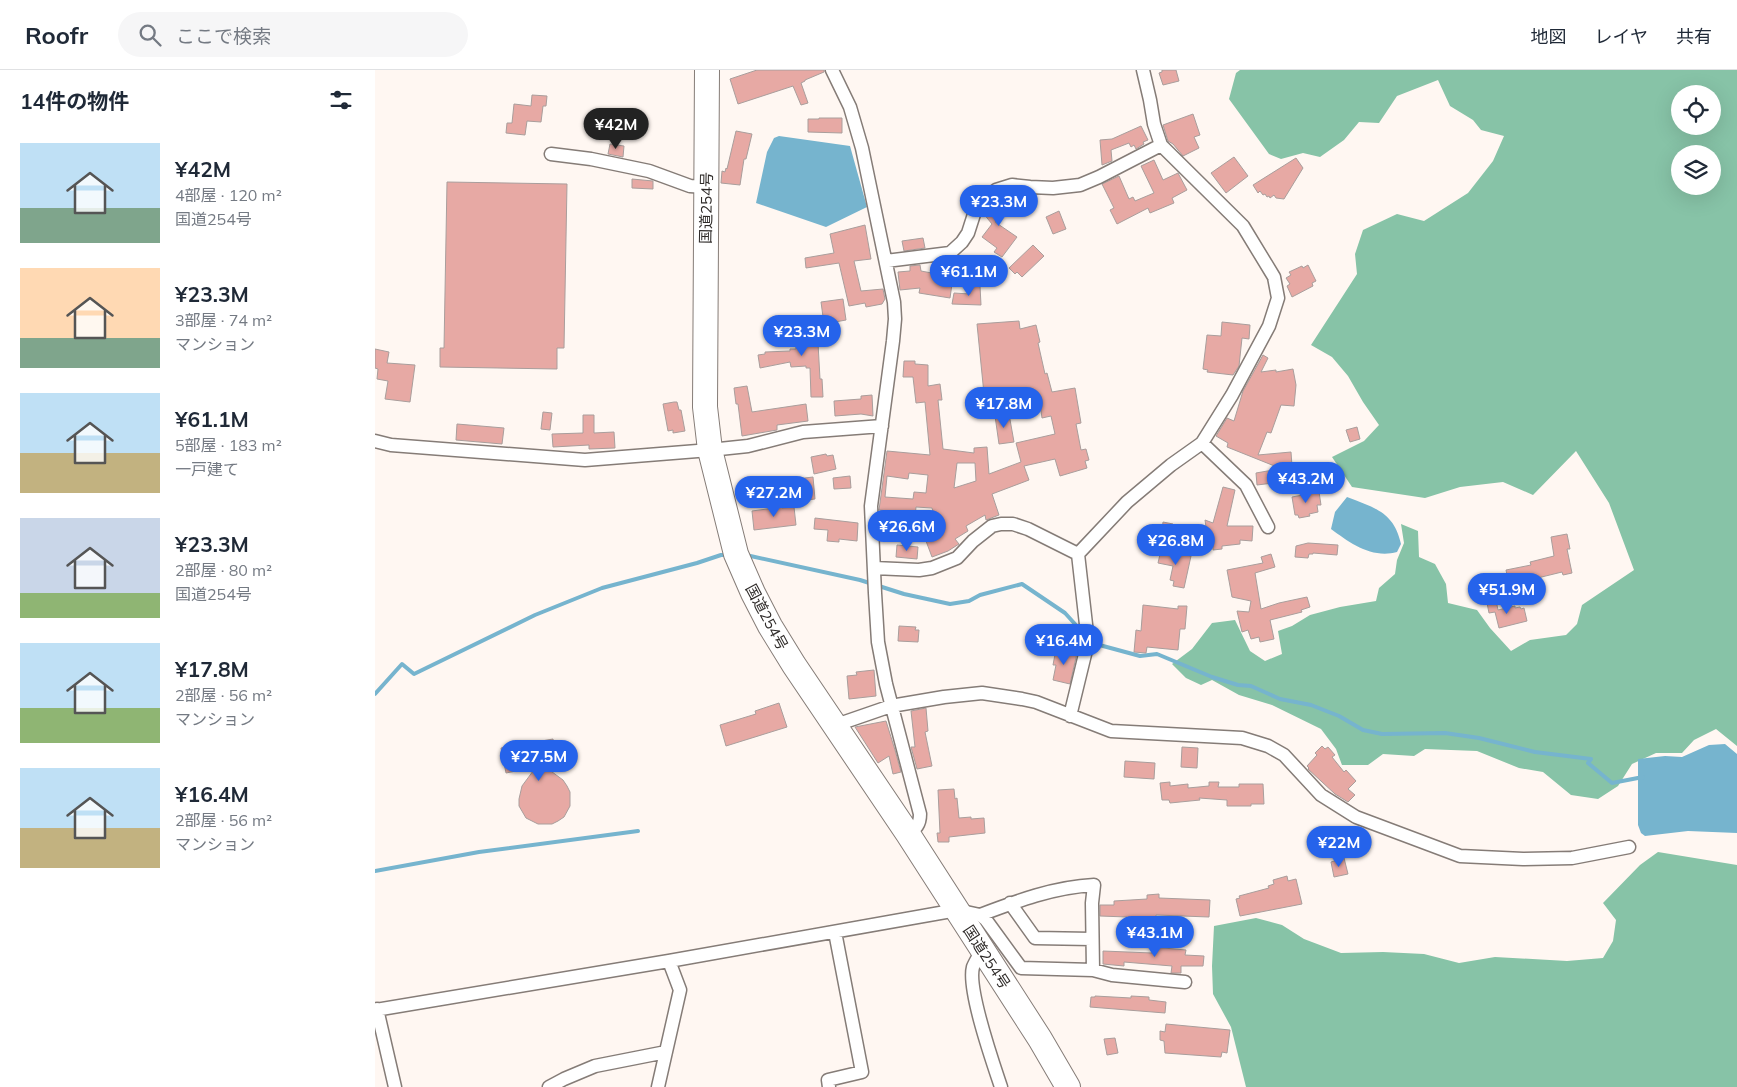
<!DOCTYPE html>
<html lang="ja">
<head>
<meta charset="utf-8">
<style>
	:root { --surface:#fff; --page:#f6f6f7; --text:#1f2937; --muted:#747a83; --line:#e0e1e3; --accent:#2563eb }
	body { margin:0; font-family:Mulish,"Noto Sans JP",sans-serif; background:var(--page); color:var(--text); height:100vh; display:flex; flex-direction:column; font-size:19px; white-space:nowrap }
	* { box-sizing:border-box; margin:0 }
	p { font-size:16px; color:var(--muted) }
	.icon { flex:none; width:28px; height:28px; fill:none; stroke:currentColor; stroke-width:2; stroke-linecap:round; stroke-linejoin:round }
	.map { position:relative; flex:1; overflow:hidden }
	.sheet { display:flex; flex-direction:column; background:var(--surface); width:375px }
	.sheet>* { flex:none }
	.controls { position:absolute; left:1296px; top:15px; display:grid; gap:10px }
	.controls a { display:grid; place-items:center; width:50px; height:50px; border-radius:50%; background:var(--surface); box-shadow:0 5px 20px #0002; font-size:25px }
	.price { position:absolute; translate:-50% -42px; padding:0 11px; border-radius:18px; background:var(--accent); color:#fff; font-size:16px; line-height:32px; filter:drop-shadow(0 1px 2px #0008) }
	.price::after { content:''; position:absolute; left:50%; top:30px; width:15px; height:11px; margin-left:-8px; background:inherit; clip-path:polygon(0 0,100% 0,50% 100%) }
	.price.current { background:#222; color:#fff }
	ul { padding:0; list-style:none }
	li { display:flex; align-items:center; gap:15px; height:125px; padding:0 20px }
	li span { display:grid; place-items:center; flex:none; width:140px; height:100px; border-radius:0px; color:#555 }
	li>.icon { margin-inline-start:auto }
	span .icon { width:60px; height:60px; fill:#fffc; stroke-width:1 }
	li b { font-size:21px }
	h2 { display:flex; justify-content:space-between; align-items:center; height:60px; padding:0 20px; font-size:21px }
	header { display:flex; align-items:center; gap:30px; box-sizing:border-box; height:70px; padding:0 25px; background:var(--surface); border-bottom:1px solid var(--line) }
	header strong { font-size:24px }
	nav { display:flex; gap:28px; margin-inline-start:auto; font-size:18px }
	.search { width:350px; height:45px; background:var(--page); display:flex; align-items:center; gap:12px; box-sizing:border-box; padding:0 18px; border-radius:28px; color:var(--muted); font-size:19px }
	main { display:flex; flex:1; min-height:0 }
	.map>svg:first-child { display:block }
	.forest { fill:#87c3a7; fill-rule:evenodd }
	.water { fill:#76b4ce }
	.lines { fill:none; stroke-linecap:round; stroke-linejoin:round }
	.stream { stroke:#76b4ce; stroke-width:4 }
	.building { fill:#e7a9a4; stroke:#a99e9c; fill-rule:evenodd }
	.street-casing { stroke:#857c77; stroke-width:15 }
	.highway-casing { stroke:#857c77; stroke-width:26 }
	.street { stroke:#fff; stroke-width:12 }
	.highway { stroke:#fff; stroke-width:24 }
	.labels { text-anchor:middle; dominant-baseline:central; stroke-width:4; stroke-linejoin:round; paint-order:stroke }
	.street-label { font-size:15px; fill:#2f2b29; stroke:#fff }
</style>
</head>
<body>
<header>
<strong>Roofr</strong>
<div class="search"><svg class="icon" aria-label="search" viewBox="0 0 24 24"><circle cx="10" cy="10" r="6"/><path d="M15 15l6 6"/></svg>ここで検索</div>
<nav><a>地図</a><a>レイヤ</a><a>共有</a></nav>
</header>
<main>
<section class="sheet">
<h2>14件の物件<svg class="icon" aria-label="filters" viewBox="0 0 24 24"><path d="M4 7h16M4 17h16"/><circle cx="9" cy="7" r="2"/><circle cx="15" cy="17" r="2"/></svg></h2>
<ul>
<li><span style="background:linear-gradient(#bfe0f5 65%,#7fa58c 0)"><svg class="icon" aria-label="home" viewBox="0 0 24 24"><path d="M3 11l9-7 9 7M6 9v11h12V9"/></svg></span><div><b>¥42M</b><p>4部屋 · 120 m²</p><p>国道254号</p></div></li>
<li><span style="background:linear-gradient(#ffd9b3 70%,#7fa58c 0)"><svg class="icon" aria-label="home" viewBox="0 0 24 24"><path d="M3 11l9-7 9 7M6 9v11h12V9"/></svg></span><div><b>¥23.3M</b><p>3部屋 · 74 m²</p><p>マンション</p></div></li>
<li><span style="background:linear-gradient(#bfe0f5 60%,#c2b280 0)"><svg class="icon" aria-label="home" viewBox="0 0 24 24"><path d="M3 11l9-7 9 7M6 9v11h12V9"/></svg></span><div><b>¥61.1M</b><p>5部屋 · 183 m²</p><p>一戸建て</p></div></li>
<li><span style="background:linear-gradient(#c9d6e8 75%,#8fb573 0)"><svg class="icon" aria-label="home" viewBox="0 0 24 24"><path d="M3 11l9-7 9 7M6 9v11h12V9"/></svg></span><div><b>¥23.3M</b><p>2部屋 · 80 m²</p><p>国道254号</p></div></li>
<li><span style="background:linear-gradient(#bfe0f5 65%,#8fb573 0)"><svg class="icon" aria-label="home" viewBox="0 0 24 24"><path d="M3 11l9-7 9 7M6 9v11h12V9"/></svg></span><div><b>¥17.8M</b><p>2部屋 · 56 m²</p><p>マンション</p></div></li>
<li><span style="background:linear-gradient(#bfe0f5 60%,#c2b280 0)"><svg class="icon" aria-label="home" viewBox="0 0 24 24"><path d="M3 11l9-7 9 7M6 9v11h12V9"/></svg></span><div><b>¥16.4M</b><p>2部屋 · 56 m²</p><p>マンション</p></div></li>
</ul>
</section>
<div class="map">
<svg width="1362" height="1017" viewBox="0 0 1362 1017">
	<rect width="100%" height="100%" fill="#fff7f2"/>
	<path class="forest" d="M865 0H1362V676L1341 659 1319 670 1307 683H1281L1257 694 1243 716 1223 729 1196 725 1168 702 1144 698 1102 681 1050 679 1039 686 1008 684 993 695H967L961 679 946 659 897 635 864 625 837 610 826 615 811 608 797 594 817 579 837 553 860 550 875 581 890 591 907 584 903 561 917 556 935 545 965 537 1001 531 1004 518 1020 504 1022 490 1029 473 1026 454 1043 461 1044 487 1060 494 1071 514 1073 533 1102 540 1115 558 1136 581 1155 570 1191 565 1202 554 1207 535 1259 500 1234 433 1201 381 1158 425 1128 412 1085 417 1050 428 977 417 957 387 989 371 1004 355 988 332 973 306 957 287 936 275 982 204 980 184 988 160 1022 144 1049 151 1093 123 1118 91 1129 66 1106 60 1098 50 1075 36 1063 10 1022 26 1004 53 984 52 969 70 945 87 928 83 906 89 894 84 854 29 861 3ZM1305 24H1338V56H1305ZM1305 84H1338V116H1305Z
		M1283 782 1362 795V1017H871L856 957 838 924 837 896 839 856 881 848 907 855 929 869 966 883 1008 882 1049 884 1084 893 1120 887 1192 891 1228 888 1238 871 1241 850 1228 833 1265 795Z"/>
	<path class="water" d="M404 66 475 76 492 137 451 157 381 133 392 82 399 68Z
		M972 427C1000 438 1019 442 1026 474L1022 482C997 489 975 473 956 459L960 442Z
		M1350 674 1362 684V763L1313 761 1270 766 1266 763 1263 755V689L1290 686 1307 687 1334 675Z"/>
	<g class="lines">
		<path class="stream" d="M371 485 485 510 529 524 575 534 594 531 605 525 647 514 690 543 709 564
			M715 571 717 573 765 586 782 584 837 607 863 615 876 616 905 629 936 635 964 646 988 660 1007 664 1070 663 1104 668 1160 682 1216 689 1213 693 1237 713 1268 707
			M0 624 27 594 39 604 160 545 227 518 322 493 346 485H354
			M0 801 104 782 263 761"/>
	</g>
	<path class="building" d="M382 0H449V2L430 10V11L426 13 433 33 426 35 418 16 363 34 355 9Z
		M787 0H801L804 11 788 15 784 3 787 2Z
		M157 25 172 26 171 36H168L166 52 152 51 150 65 131 63 132 53H137L139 34 156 36Z
		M818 44 825 65 819 67 824 78 808 86 798 74 793 71 788 55Z
		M444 48H467V63L433 62V49H444Z
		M766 56 773 70 768 72 769 74 761 79 759 75 756 77 754 73 736 80 737 91 727 95 725 70 737 69Z
		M361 61 377 64 371 89H369L365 115 346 113 347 101 350 102 351 98 352 99Z
		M235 74 249 76 248 87 233 84Z
		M859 87 873 106 851 123 836 103Z
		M921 88 928 98 909 129 901 128 899 125 895 128 894 126 892 127 890 124 888 125 885 121 883 123 878 115Z
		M779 90 788 110 803 103 812 120 797 128 799 133 775 143 773 138 742 154 735 140 739 138 727 114 744 106 754 129 758 127 760 131 779 123 766 96Z
		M257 109 278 111V119L257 118Z
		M72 112 192 114 189 278H182V299L65 297V278H69Z
		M627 126H630L639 136 620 152 642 167 627 187 619 182 622 178 607 167 617 154 608 143Z
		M684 141 691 159 678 164 671 147Z
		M490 155 496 189 479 191 486 221 508 219 510 229 507 234 491 237 490 233 474 236 464 193 431 198 430 188 459 183 455 164Z
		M548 168 550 178 529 181 527 171Z
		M658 175 669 186 647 207 642 202 640 204 634 198Z
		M545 195 546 201 578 207 575 228 544 223 545 218 525 220 523 202 535 201V196Z
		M933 195 941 211 937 213 938 216 917 227 912 216 915 214 911 208 916 205 914 202 927 196 928 198Z
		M595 216H605L606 235 577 234 579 223 595 224Z
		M468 229 471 250 449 254 446 232Z
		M447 250 449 270 444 271 443 273 445 309H447L448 327H436L435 298H431V296L416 297 415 292 385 298 383 285 390 284V282L415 281V279H421V277L433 276 431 255H434V251Z
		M644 251 645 259 661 255 665 272 663 273 670 304 672 303 677 322 700 318 706 353 701 354 706 380 711 379 714 390 710 391 712 398 685 406 680 389 649 396 654 410 617 424 624 445 611 450 610 445 591 456 593 461 580 469 584 474 573 481 557 487 551 471 568 464 567 462 570 459 561 444 559 445 557 438 541 437 540 448 528 447V451L512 449 513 441 504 440 512 381 555 385 550 332 541 333 538 307H528L529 291H540V294L553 295V316L565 314 567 330H563L568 379 599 383V378L612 377 614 404 646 392 641 373 680 364 676 346 667 348 664 327 650 330 648 325 634 327 633 321 609 324 602 254ZM582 393H600L601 411 579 418ZM534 403 553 405 551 423 539 422 538 429 510 427 512 406 533 409Z
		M847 252 875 255 874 269 867 268 864 296 858 305 832 302 833 300 828 299 832 265 846 266Z
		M0 279 14 282 12 293 40 295 35 332 10 329 13 311 2 309 3 299 0 298Z
		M888 285 893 288 886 302 901 300V302L918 299 921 315 919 336 906 335 896 363 892 362 883 385 916 382 917 396 902 397 852 377 853 373 841 366 852 348 859 351 868 321Z
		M372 316 377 342 431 334 433 351 402 355V360L367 366 363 334H361L359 318Z
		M497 325 498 346 486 344 460 346 459 331 486 329V326Z
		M299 332H302L304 340H306L310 361 298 363V360L293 361 288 334Z
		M168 342 177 343 175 360 166 359Z
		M634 344 639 372 624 374 620 346Z
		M208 345H219V363L239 362 240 378 214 379V375L178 377 177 364 208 363Z
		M82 354 129 358 127 374 81 370Z
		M982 357 985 369 975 372 971 360Z
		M451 384 452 386 458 385 461 399 439 404 436 387Z
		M904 399 906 412 882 415 881 403Z
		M475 406 476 418 459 419 458 408Z
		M438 407 440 429 424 431 422 409Z
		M848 417 860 420 852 456H878L877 471 865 470V474L847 476V479L838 480V476L834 477 830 450 838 453Z
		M944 422 946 435H942L943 442 934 444 935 446 924 448 923 445H920L917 427Z
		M407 437V438L419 437 421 455 379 460 377 441Z
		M440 448 483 453 482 471 464 469V472L452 471 453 460 439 459Z
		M788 452 798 454 796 463 787 461Z
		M1192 464 1195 479H1192L1197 503 1188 505 1187 502 1134 515 1131 500 1156 495 1155 492 1179 486 1176 467Z
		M933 473 963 475 962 485 938 483V484H934L933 488 920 487 921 476Z
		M522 475 543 477 542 489 521 487Z
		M786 480 816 486 809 518 798 516 799 511 795 510 798 496 783 493Z
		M896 484 900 497 880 503 886 539 904 533 932 527 935 537 926 540 927 542 895 550 899 569 885 572 884 567 876 569 873 560 867 562 862 541 874 542 876 531 857 527 852 500 888 493 886 487Z
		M1121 530 1123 540 1140 536V538L1145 537 1146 539 1149 538 1152 551 1124 558 1120 542 1114 543 1112 533Z
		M768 535 803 539V536H812L810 559H805L803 580 772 577 771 583 759 582 761 560 766 561Z
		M524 556 541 557 540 560H544L543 572 523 571Z
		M681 579 702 583 695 614 678 610 681 595H678Z
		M499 600 501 626 474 629 472 606 482 605 481 602Z
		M404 633 412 657 351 676 345 655 381 644 380 641Z
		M551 638 553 661 550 662 557 696 542 699 536 677H540L536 641Z
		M511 651 520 680 526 702 518 704 514 686 503 693 480 657Z
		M178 669 182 694 169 696 188 710 192 716 195 722V736L189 747 183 751 177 754H163L151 748 144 736V729L147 716 161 697 131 703 126 678Z
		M947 676 950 679 953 677 960 685 957 687 969 702 971 700 981 711 973 719 980 725 973 732 960 724 933 699 934 698 932 696 942 685 940 683Z
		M807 677 823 678 822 698 806 697Z
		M750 691 780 693 779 709 749 707Z
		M795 712V716L813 714V718L834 716V712H844L843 717H864V714H888L889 734H876V736H852V730L824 728 825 730 795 733 794 730H787L785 713Z
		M579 719 580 729 582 728 584 748 596 747V749L609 748 610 763 574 767V772H563L562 763H565L563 720Z
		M969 788 973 804 959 807 956 792Z
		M912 806 913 811 921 809 927 834 865 846 861 829 865 828 864 826 894 818 893 816 899 814 898 810Z
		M784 824V828L835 830 834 847 781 845V848L752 850V847L725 846V835H739V831L772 829V825Z
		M777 877 811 880 810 885 829 886 828 896H806V903H796L797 896 749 892V896L728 894V881L777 883Z
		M720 926 756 928V926L774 927V930L791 932 790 943 715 937 716 927H720Z
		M791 954 855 960 852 983 847 982 846 987 790 983 789 971 785 970V961L790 962Z
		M740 968 743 983 732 985 729 969Z"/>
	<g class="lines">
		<g class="street-casing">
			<path id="street" d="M457 0 475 37 487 78 519 232 520 249 518 271 496 436 500 523 503 572 511 614 545 744C545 755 541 758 533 764
				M176 84 216 89 274 101 315 116 331 117
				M511 191 575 183 587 172 593 163 601 138 621 120 637 115 655 117 678 118 705 115 724 107 786 75
				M0 371 16 375 210 390 335 380 373 376 428 362 507 356
				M827 373 871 415 893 457
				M499 498 544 500 557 498 582 488 598 471 617 456 626 454H638L653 459 703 484
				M695 646 713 572 703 484 752 432 796 395 827 373 857 325 894 256 903 228 899 207 868 156 786 75 779 54 775 30 768 0
				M461 655 516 636 569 627 607 623 647 629 661 632 736 661 867 668 893 676 909 685 946 725 981 747 1085 786 1148 789 1197 788 1254 777
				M635 833 660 868 717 869
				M605 845C642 831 679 817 719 815L717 833 718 900
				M607 880C604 886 600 892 598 897 592 919 618 993 626 1017
				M2 939 20 1017
				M0 940 294 891 582 840 605 845 611 850 646 898 718 900 737 905 810 912
				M174 1017 189 1009 220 996 291 982
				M283 1017 305 920 294 891
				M454 1017 453 1010 487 1002 460 862"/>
		</g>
		<g class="highway-casing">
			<path id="highway" d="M332 0 330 337 335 380 361 484 378 523 395 556 419 595 533 764 665 969 693 1017"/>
		</g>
		<use href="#street" class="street"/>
		<use href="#highway" class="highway"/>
	</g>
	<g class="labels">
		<g class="street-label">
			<text transform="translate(331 138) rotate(-89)">国道254号</text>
			<text transform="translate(392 547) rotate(62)">国道254号</text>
			<text transform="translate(612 887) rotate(57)">国道254号</text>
		</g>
	</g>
</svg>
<div class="controls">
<a><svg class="icon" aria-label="locate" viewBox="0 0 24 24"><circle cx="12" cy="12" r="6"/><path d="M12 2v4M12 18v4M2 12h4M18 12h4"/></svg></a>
<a><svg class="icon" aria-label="layers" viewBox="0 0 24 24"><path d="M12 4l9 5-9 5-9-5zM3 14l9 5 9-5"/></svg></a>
</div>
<b class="price current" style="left:241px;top:80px">¥42M</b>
<b class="price" style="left:624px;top:157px">¥23.3M</b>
<b class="price" style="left:594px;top:227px">¥61.1M</b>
<b class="price" style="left:427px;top:287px">¥23.3M</b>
<b class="price" style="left:629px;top:359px">¥17.8M</b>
<b class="price" style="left:931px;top:434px">¥43.2M</b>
<b class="price" style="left:399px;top:448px">¥27.2M</b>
<b class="price" style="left:532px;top:482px">¥26.6M</b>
<b class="price" style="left:801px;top:496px">¥26.8M</b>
<b class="price" style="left:1132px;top:545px">¥51.9M</b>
<b class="price" style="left:689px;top:596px">¥16.4M</b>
<b class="price" style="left:164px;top:712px">¥27.5M</b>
<b class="price" style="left:964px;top:798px">¥22M</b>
<b class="price" style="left:780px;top:888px">¥43.1M</b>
</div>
</main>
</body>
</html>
